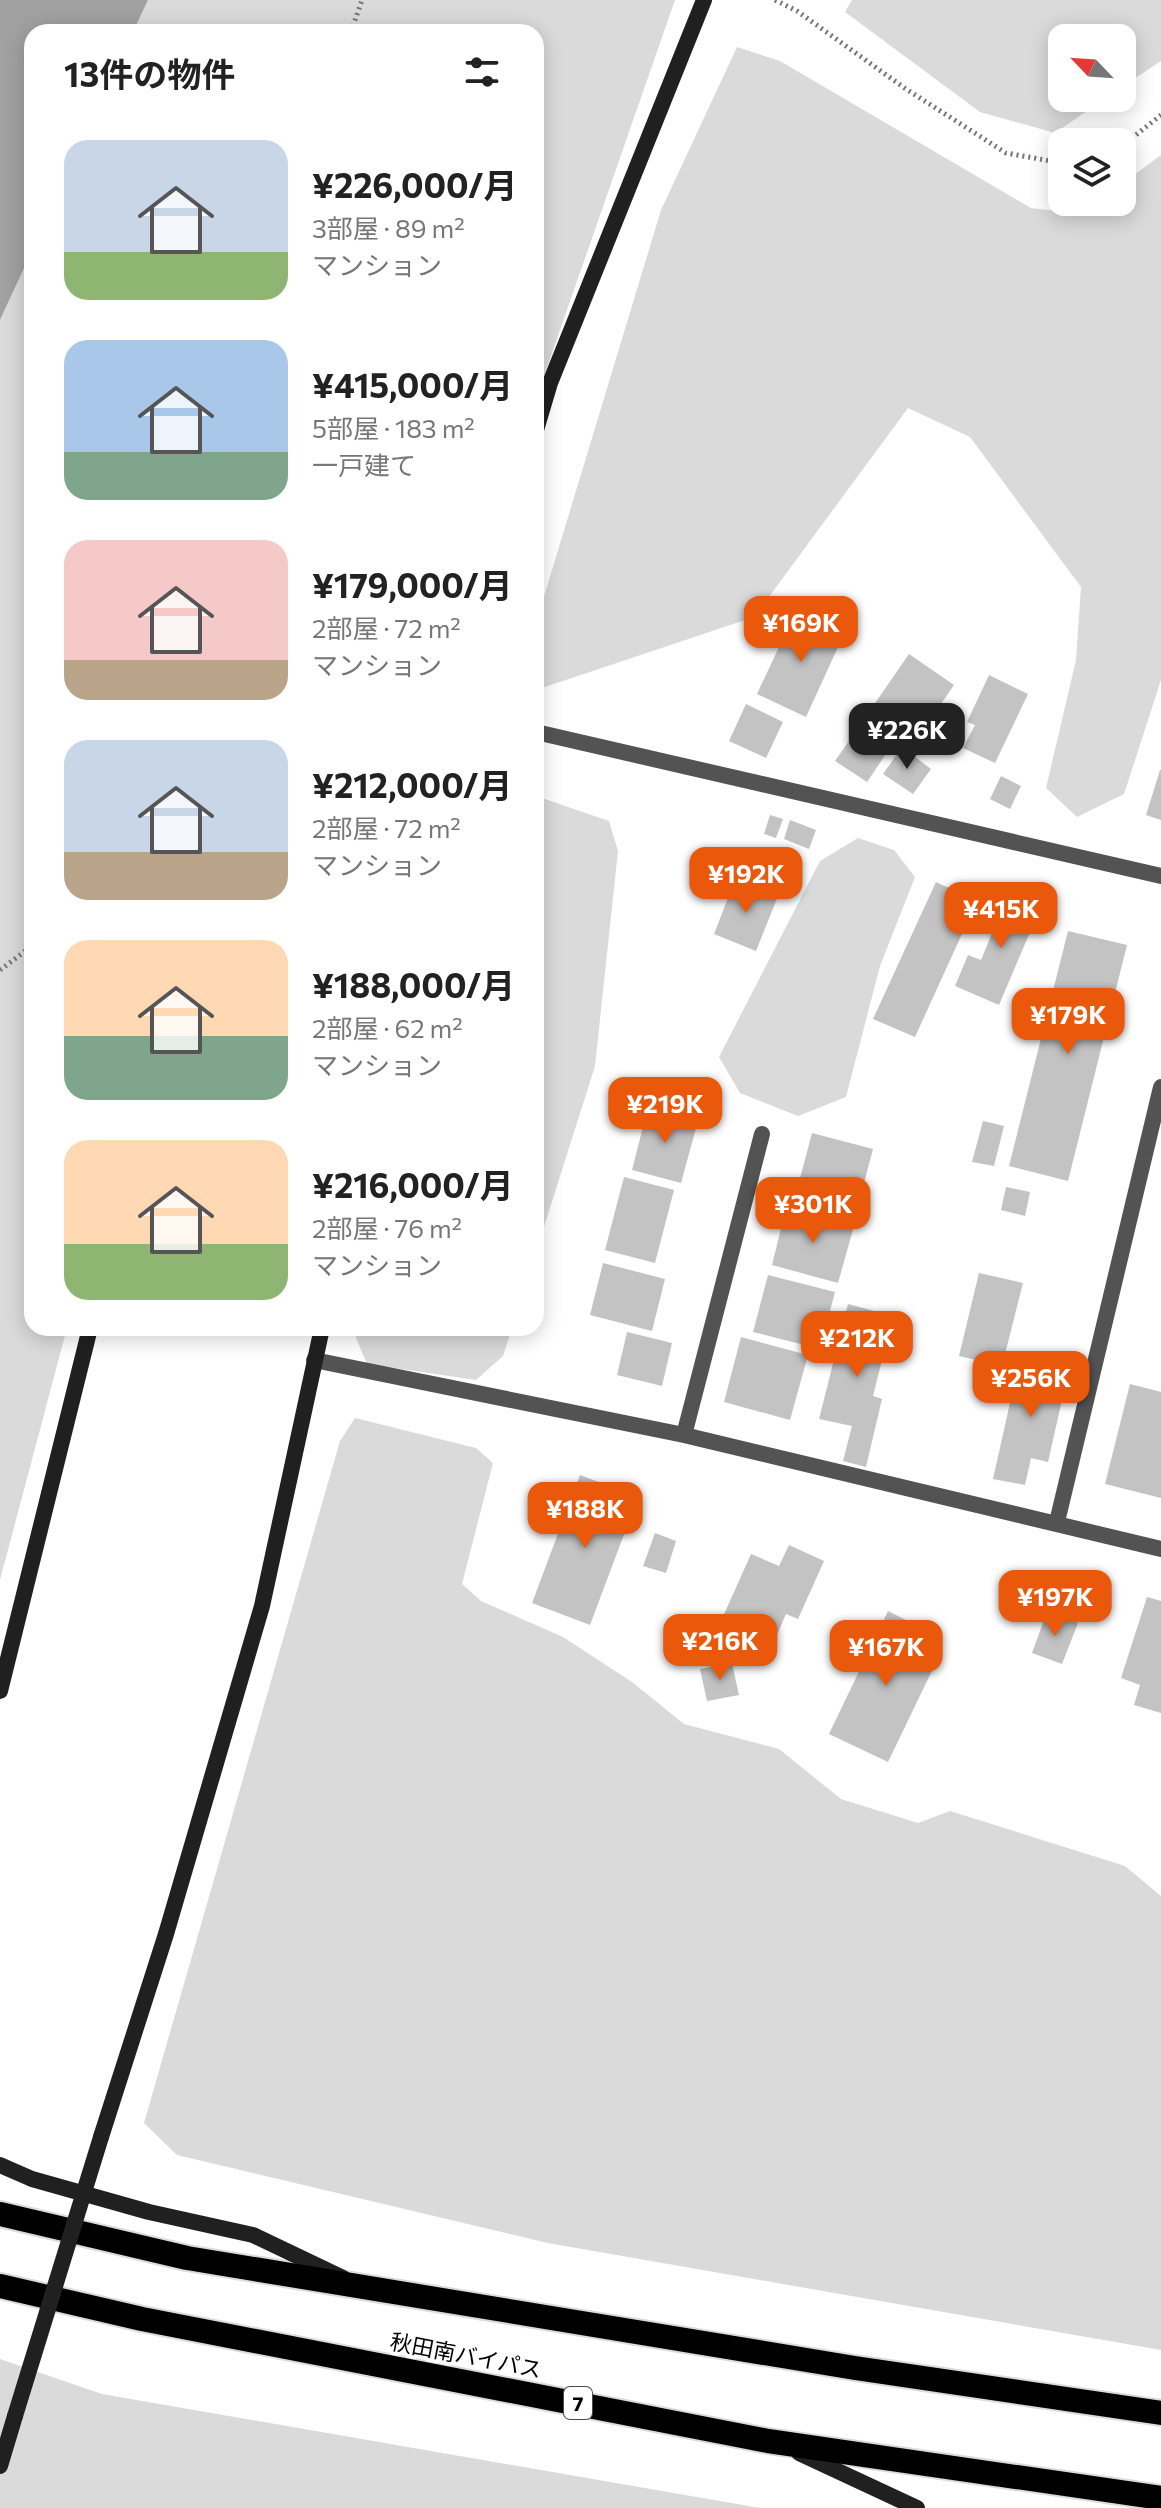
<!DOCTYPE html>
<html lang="ja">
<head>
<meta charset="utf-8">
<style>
	:root { --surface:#fff; --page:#f2f2f2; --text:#222; --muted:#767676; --accent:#ea580c }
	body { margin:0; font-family:Commissioner,"Noto Sans JP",sans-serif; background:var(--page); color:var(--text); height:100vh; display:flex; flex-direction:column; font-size:30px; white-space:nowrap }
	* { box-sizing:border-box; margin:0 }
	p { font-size:26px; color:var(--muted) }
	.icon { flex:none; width:44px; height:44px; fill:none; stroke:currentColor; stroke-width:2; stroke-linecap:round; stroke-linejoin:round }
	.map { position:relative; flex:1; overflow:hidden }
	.panel { position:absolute; left:24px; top:24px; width:520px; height:1312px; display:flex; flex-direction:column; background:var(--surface); border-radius:24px; box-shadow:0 4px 20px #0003 }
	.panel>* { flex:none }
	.needle { width:52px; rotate:295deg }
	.tools { position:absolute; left:1048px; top:24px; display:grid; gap:16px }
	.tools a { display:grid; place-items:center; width:88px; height:88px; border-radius:16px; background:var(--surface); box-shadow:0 4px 20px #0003; font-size:40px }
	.price { position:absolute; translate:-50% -68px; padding:0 18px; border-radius:16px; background:var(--accent); color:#fff; font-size:26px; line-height:52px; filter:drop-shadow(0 2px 4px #0008) }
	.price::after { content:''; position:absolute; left:50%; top:48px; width:24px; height:18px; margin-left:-12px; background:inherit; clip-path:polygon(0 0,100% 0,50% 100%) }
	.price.active { background:#222; color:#fff }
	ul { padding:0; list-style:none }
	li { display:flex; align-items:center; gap:24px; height:200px; padding:0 40px }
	li span { display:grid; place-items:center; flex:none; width:224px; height:160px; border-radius:24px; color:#555 }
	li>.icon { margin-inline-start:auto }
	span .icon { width:96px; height:96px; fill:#fffc; stroke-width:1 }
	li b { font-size:34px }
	h2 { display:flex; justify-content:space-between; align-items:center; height:96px; padding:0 40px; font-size:34px }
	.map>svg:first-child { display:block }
	.green { fill:#dadada }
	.water { fill:#a1a1a1 }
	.building { fill:#c3c3c3 }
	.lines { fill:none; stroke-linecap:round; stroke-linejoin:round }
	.highway-casing { stroke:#dbdbdb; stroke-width:28 }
	.path { stroke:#757575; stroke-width:5; stroke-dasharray:2 4; stroke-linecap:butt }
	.street { stroke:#535353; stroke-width:16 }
	.secondary { stroke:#202020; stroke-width:16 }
	.highway { stroke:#000; stroke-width:24 }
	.secondary-bridge { stroke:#202020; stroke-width:16 }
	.labels { text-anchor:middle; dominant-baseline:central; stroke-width:7; stroke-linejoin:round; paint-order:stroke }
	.shield { fill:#fff; stroke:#4c4c4c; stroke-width:2 }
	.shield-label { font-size:20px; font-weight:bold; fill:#000 }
	.street-label { font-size:22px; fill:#000; stroke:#fff }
</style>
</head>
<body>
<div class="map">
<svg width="1161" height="2508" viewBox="0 0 1161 2508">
	<rect width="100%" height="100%" fill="#fff"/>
	<path class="green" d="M148 0H675L536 399V32H133Z
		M852 0H1161V61L1122 87V38H1062V98H1106L1055 133 980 112 845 12Z
		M737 47 780 61 1031 208 1080 214 1098 202H1122V184L1161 155V680L1124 794 1077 817 1046 788 1076 660 1081 587 970 437 908 408 754 617 536 690V623L661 210Z
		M32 251V1328H67L0 1580V320Z
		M536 796 609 821 618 851 595 1066 536 1252Z
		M858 838 894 850 915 877 880 966 846 1097 798 1116 740 1093 719 1057 820 861Z
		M358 1328H512L503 1356 476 1380 367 1364 356 1338Z
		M355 1418 476 1448 493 1463 462 1584 481 1601 563 1637 632 1682 684 1724 779 1749 841 1799 918 1823 950 1811 1125 1866 1161 1896V2350L548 2243 177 2155 144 2123 340 1441Z
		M0 2359 102 2394 760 2508H0Z"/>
	<path class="water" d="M0 0H148L133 32H32V251L0 320Z"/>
	<path class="building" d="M796 611 844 634 806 717 757 694Z
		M909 654 954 685 914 743 900 733 867 782 835 761Z
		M989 675 1028 694 995 763 963 748 975 725 967 722Z
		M746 704 783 722 766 758 729 741Z
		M902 747 931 769 913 794 883 774Z
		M1160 770H1161V820L1146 815Z
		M1001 776 1021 786 1010 809 990 799Z
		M770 815 783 819 776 838 764 834Z
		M790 820 816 830 809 849 784 839Z
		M735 880 778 896 756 951 714 934Z
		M936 882 977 901 915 1037 873 1019Z
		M1010 890 1042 904 999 1005 955 986 968 955 981 960Z
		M1068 931 1127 945 1068 1181 1009 1166Z
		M648 1107 698 1121 681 1183 632 1170Z
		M983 1121 1004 1126 994 1166 972 1162Z
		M812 1133 873 1149 856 1213 795 1197Z
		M624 1177 674 1190 655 1263 605 1250Z
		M1006 1187 1030 1192 1025 1216 1001 1210Z
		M786 1208 854 1226 838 1283 772 1265Z
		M603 1263 665 1279 652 1331 590 1315Z
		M979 1273 1023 1283 1002 1366 959 1356Z
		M768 1275 835 1292 820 1349 753 1332Z
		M848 1304 893 1316 873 1396 882 1399 866 1467 843 1461 852 1426 819 1419Z
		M627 1332 672 1343 662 1386 617 1375Z
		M741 1337 808 1355 790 1420 724 1402Z
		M1020 1358 1069 1369 1048 1462 1031 1458 1025 1485 993 1479Z
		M1130 1384 1161 1392V1498L1105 1484Z
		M580 1475 638 1497 590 1625 532 1603Z
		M655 1533 676 1541 666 1573 643 1566Z
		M789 1545 824 1561 798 1619 786 1614 764 1664 712 1641 751 1554 779 1566Z
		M1147 1597 1161 1601V1713L1134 1705 1140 1685 1121 1678Z
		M888 1611 926 1630 920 1642 941 1652 888 1762 829 1734Z
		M1047 1612 1078 1623 1062 1664 1032 1653Z
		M732 1663 739 1695 707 1701 700 1669Z"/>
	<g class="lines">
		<g class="highway-casing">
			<path id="highway" d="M0 2214 187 2258 855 2368 1161 2413
				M0 2286 142 2319 768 2441 1161 2498"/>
		</g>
		<path class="path" d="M775 0 797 11 906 89 1006 153 1062 163
			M351 32 362 0
			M1122 146 1161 115
			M0 970 32 946"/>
		<path class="street" d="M536 732 1161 876
			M314 1360 684 1435 1161 1549
			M684 1435 762 1134
			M1057 1522 1161 1087"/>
		<path class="secondary" d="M536 430 550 383 704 0
			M0 1691 90 1328
			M101 2137 166 1934 262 1606 322 1328
			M0 2165 32 2179 149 2212 253 2235 343 2278
			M799 2453 917 2508
			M0 2466 15 2416"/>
		<use href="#highway" class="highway"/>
		<path class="secondary-bridge" d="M15 2416 101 2137"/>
	</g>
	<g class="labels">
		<rect class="shield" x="564" y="2387" width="28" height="32" rx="6"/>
		<g class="shield-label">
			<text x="578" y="2403">7</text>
		</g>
		<g class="street-label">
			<text transform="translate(466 2355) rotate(11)">秋田南バイパス</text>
		</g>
	</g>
</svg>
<div class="tools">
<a><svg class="needle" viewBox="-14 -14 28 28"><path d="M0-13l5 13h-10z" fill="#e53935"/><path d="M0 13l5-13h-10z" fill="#767676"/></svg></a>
<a><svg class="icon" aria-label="layers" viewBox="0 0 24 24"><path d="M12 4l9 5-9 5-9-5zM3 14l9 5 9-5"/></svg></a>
</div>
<b class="price" style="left:801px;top:664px">¥169K</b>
<b class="price active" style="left:907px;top:771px">¥226K</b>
<b class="price" style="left:746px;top:915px">¥192K</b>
<b class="price" style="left:1001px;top:950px">¥415K</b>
<b class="price" style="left:1068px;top:1056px">¥179K</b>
<b class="price" style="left:665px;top:1145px">¥219K</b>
<b class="price" style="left:813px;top:1245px">¥301K</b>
<b class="price" style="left:857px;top:1379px">¥212K</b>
<b class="price" style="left:1031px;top:1419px">¥256K</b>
<b class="price" style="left:585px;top:1550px">¥188K</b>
<b class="price" style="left:1055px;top:1638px">¥197K</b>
<b class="price" style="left:720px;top:1682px">¥216K</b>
<b class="price" style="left:886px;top:1688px">¥167K</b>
<section class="panel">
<h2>13件の物件<svg class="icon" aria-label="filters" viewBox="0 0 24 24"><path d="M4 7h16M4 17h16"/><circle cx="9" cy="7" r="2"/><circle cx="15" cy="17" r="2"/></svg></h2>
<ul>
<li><span style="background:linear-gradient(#c9d6e8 70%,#8fb573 0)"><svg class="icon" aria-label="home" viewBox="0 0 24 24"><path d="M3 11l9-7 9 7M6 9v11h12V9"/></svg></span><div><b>¥226,000/月</b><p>3部屋 · 89 m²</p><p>マンション</p></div></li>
<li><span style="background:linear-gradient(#a9c7e8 70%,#7fa58c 0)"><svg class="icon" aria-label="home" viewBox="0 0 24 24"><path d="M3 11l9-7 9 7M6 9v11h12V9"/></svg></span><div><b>¥415,000/月</b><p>5部屋 · 183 m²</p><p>一戸建て</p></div></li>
<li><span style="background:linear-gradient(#f6c9c9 75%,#b9a48a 0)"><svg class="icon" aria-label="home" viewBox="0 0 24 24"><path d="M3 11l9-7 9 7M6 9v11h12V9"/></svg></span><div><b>¥179,000/月</b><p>2部屋 · 72 m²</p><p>マンション</p></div></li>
<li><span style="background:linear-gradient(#c9d6e8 70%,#b9a48a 0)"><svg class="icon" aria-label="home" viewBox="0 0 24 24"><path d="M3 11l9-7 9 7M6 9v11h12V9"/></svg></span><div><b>¥212,000/月</b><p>2部屋 · 72 m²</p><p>マンション</p></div></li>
<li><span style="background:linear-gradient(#ffd9b3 60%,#7fa58c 0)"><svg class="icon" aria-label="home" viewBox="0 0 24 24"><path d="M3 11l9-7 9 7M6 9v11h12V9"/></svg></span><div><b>¥188,000/月</b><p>2部屋 · 62 m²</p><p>マンション</p></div></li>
<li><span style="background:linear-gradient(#ffd9b3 65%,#8fb573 0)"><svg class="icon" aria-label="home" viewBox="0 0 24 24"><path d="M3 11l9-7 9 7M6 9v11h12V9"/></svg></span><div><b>¥216,000/月</b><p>2部屋 · 76 m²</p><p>マンション</p></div></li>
</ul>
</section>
</div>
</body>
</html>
